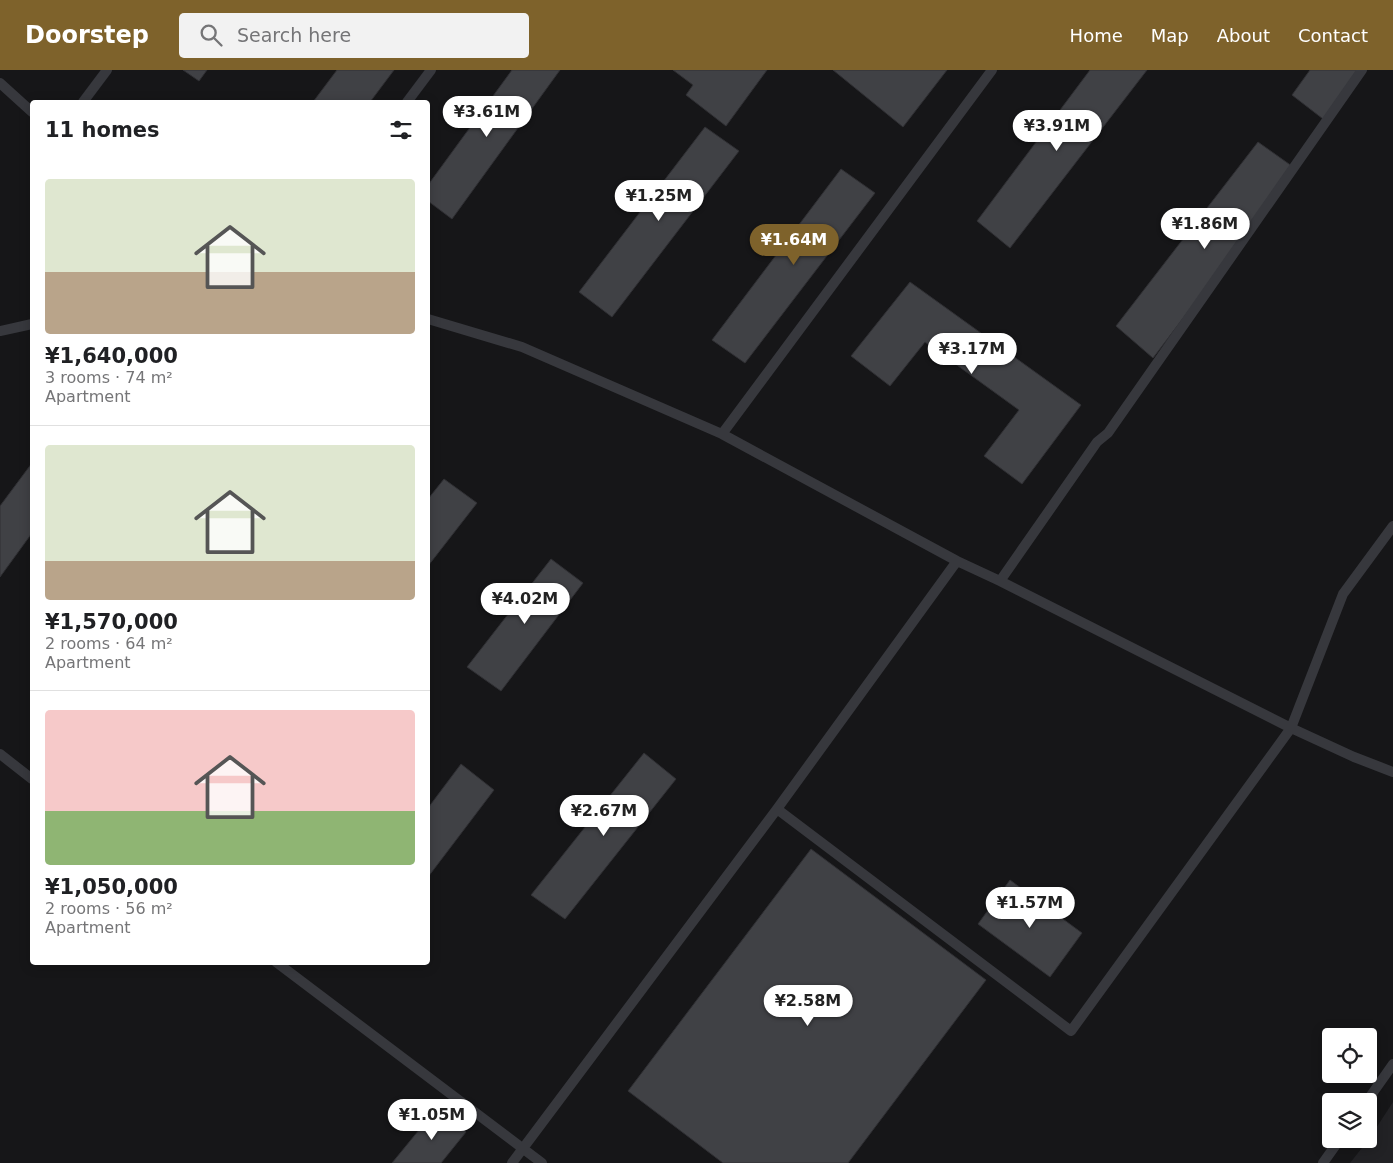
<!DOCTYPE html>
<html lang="en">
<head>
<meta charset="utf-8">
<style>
	:root { --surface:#fff; --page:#f2f2f2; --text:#202124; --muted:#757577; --line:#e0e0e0; --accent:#7e622b }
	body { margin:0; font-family:"DejaVu Sans",sans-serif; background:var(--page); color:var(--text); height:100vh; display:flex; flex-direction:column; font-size:19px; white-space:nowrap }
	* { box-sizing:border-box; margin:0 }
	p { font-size:16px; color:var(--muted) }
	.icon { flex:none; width:28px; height:28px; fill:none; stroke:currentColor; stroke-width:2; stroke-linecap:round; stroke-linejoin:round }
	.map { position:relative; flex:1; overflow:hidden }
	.panel { position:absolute; left:30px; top:30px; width:400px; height:865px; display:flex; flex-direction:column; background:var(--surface); border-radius:5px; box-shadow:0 2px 12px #0003 }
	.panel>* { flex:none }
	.fabs { position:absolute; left:1322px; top:958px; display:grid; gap:10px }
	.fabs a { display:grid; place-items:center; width:55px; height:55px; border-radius:5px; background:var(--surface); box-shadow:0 2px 12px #0003; font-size:25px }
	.price { position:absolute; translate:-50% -42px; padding:0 11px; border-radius:18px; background:#fff; color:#222; font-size:16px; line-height:32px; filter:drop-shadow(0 1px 2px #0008) }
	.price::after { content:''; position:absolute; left:50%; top:30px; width:15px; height:11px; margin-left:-8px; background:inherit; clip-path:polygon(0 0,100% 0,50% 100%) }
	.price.active { background:var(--accent); color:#fff }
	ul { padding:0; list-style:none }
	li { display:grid; align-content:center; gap:10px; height:265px; padding:0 15px }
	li+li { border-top:1px solid var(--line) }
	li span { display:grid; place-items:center; height:155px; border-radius:5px; color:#555 }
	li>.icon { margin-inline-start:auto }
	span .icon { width:90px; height:90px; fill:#fffc; stroke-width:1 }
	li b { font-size:21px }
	h2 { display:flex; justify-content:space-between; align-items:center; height:60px; padding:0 15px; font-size:21px }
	header { display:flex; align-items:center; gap:30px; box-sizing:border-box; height:70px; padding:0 25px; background:var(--accent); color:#fff }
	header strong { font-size:24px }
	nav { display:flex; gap:28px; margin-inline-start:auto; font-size:18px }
	.search { width:350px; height:45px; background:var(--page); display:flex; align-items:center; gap:12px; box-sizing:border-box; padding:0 18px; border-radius:5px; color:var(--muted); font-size:19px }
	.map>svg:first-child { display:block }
	.built { fill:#222225 }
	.building { fill:#404145; stroke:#303034 }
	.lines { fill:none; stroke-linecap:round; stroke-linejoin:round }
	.service { stroke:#37383d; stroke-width:10 }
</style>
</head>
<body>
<header>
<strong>Doorstep</strong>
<div class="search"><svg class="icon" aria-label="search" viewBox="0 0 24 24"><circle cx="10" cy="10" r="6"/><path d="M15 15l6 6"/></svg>Search here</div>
<nav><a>Home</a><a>Map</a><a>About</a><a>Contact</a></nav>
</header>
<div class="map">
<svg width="1393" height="1093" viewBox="0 0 1393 1093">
	<rect width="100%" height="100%" fill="#161618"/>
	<path class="built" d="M1393 1032V1093H1350L1369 1069Z"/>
	<path class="building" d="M183 0H207L199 11Z
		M337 0H394L370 32H313Z
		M512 0H560L452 149 428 131V115Z
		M673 0H767L726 56 686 25 693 15Z
		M833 0H947L903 57Z
		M1090 0H1147L1010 178 977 151Z
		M1310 0H1361L1327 52 1292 25Z
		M705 57 739 81 612 247 579 222Z
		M1258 72 1296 99 1153 288 1116 256Z
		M841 99 875 123 745 293 712 270Z
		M910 212 1081 335 1022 414 984 386 1019 340 925 272 890 316 851 286Z
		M32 393V463L0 507V436Z
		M444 409 477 433 428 496V429Z
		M551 489 583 513 501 621 467 597Z
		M644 683 676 709 565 849 531 825Z
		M461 694 494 720 428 807V738Z
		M811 779 986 910 848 1093H723L628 1021Z
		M1010 810 1082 863 1050 907 978 854Z
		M437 1038 466 1062 441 1093H392Z"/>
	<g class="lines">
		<path class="service" d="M0 13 32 42
			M83 32 107 0
			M407 32 431 0
			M428 249 522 277 722 364 957 491 1000 511 1291 658 1354 687 1393 702
			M0 261 32 254
			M722 364 992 0
			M1000 511 1097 372 1108 363 1362 0
			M0 684 32 709
			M777 739 1071 961 1291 658 1343 524 1393 456
			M276 892 542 1093
			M1367 1031 1393 994
			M512 1093 777 739 957 491
			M1323 1093 1340 1069"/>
	</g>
</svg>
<div class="fabs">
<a><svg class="icon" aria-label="locate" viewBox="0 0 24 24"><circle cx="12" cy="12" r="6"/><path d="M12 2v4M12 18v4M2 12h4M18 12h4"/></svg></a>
<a><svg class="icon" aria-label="layers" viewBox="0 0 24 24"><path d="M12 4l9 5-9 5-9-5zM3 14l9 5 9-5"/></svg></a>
</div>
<b class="price" style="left:487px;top:68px">¥3.61M</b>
<b class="price" style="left:1057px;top:82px">¥3.91M</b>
<b class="price" style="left:659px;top:152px">¥1.25M</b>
<b class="price" style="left:1205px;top:180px">¥1.86M</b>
<b class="price active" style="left:794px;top:196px">¥1.64M</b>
<b class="price" style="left:972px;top:305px">¥3.17M</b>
<b class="price" style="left:525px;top:555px">¥4.02M</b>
<b class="price" style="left:604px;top:767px">¥2.67M</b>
<b class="price" style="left:1030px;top:859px">¥1.57M</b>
<b class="price" style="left:808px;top:957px">¥2.58M</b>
<b class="price" style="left:432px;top:1071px">¥1.05M</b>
<section class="panel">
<h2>11 homes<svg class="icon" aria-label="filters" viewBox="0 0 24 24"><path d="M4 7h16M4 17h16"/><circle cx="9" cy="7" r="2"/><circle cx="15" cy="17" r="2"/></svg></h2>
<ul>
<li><span style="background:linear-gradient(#dfe7d0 60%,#b9a48a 0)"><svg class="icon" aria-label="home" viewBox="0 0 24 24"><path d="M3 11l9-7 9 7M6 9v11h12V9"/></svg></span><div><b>¥1,640,000</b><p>3 rooms · 74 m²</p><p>Apartment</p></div></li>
<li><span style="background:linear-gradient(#dfe7d0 75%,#b9a48a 0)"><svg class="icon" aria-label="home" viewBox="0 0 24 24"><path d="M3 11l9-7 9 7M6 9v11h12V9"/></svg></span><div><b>¥1,570,000</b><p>2 rooms · 64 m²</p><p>Apartment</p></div></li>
<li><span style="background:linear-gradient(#f6c9c9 65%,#8fb573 0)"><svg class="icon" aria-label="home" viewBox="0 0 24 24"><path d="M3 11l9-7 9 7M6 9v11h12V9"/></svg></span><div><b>¥1,050,000</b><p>2 rooms · 56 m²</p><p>Apartment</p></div></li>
</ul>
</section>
</div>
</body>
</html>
